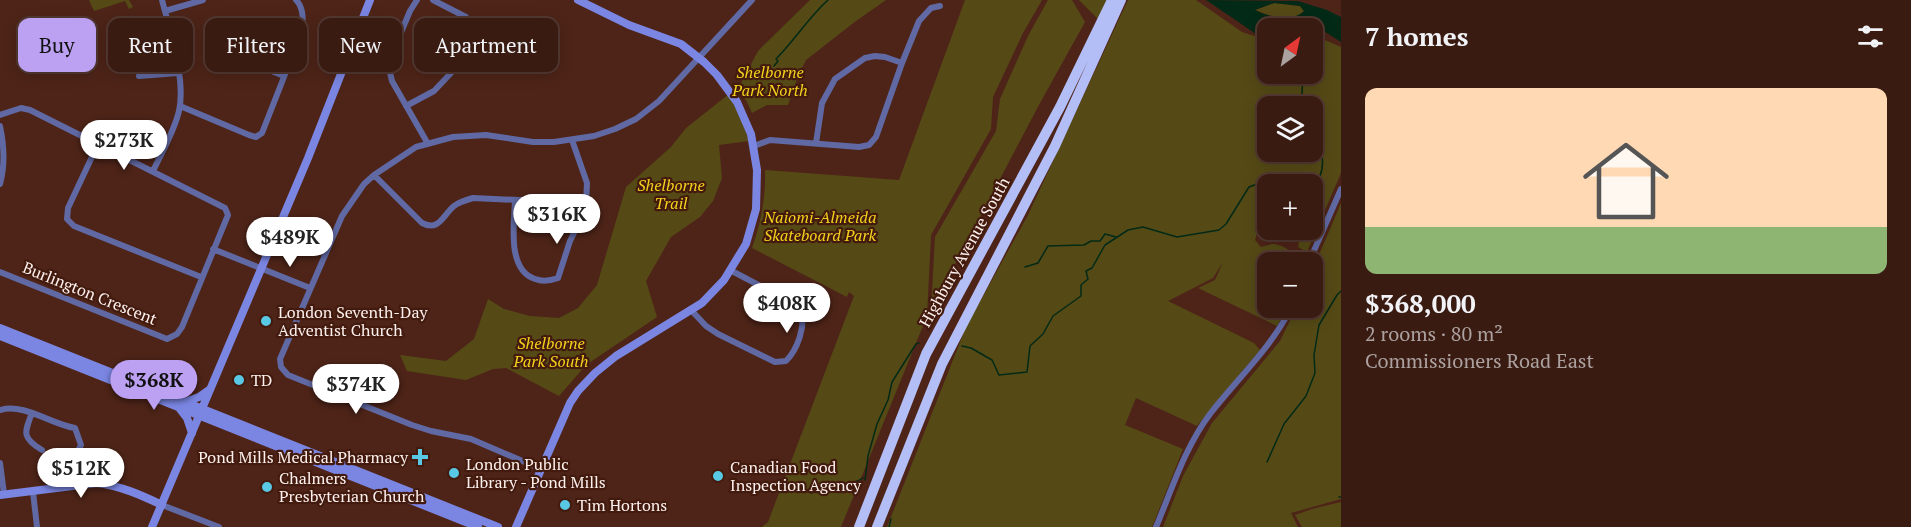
<!DOCTYPE html>
<html lang="en">
<head>
<meta charset="utf-8">
<style>
	:root { --surface:#3a1b12; --page:#41241b; --text:#f1f3f6; --muted:#aba19f; --line:#543932; --accent:#bca0f2 }
	body { margin:0; font-family:"PT Serif",serif; background:var(--page); color:var(--text); height:100vh; display:flex; flex-direction:column; font-size:22px; white-space:nowrap }
	* { box-sizing:border-box; margin:0 }
	p { font-size:20px; color:var(--muted) }
	.icon { flex:none; width:33px; height:33px; fill:none; stroke:currentColor; stroke-width:2; stroke-linecap:round; stroke-linejoin:round }
	.map { position:relative; flex:1; overflow:hidden }
	.details { display:flex; flex-direction:column; background:var(--surface); width:570px }
	.details>* { flex:none }
	.banner { position:absolute; left:18px; top:18px; width:570px; height:54px; display:flex; gap:12px }
	.needle { width:39px; rotate:33deg }
	.buttons { position:absolute; left:1257px; top:18px; display:grid; gap:12px }
	.buttons a { display:grid; place-items:center; width:66px; height:66px; border-radius:12px; background:var(--surface); box-shadow:0 3px 15px #0003,0 0 0 2px var(--line); font-size:30px }
	.price { position:absolute; translate:-50% -51px; padding:0 14px; border-radius:21px; background:#fff; color:#222; font-size:20px; line-height:39px; filter:drop-shadow(0 2px 3px #0008) }
	.price::after { content:''; position:absolute; left:50%; top:36px; width:18px; height:14px; margin-left:-9px; background:inherit; clip-path:polygon(0 0,100% 0,50% 100%) }
	.price.active { background:var(--accent); color:#111 }
	ul { padding:0; list-style:none }
	li { display:grid; align-content:center; gap:12px; height:318px; padding:0 24px }
	li+li { border-top:2px solid var(--line) }
	li span { display:grid; place-items:center; height:186px; border-radius:12px; color:#555 }
	li>.icon { margin-inline-start:auto }
	span .icon { width:108px; height:108px; fill:#fffc; stroke-width:1 }
	li b { font-size:26px }
	h2 { display:flex; justify-content:space-between; align-items:center; height:72px; padding:0 24px; font-size:26px }
	.chip { padding:0 21px; border-radius:12px; background:var(--surface); box-shadow:0 3px 15px #0003,0 0 0 2px var(--line); font-size:21px; line-height:54px }
	.chip.active { background:var(--accent); color:#111 }
	main { display:flex; flex:1; min-height:0 }
	.map>svg:first-child { display:block }
	.green { fill:#554a16; fill-rule:evenodd }
	.water { fill:#032a16; fill-rule:evenodd }
	.lines { fill:none; stroke-linecap:round; stroke-linejoin:round }
	.stream { stroke:#032a16; stroke-width:1.5 }
	.street { stroke:#6069a3; stroke-width:6 }
	.secondary { stroke:#7b86e3; stroke-width:8 }
	.highway { stroke:#b3bdf6; stroke-width:10 }
	.poi-dot { fill:#58c8e4; stroke:#431a0e; stroke-width:2 }
	.labels { text-anchor:middle; dominant-baseline:central; stroke-width:4.5; stroke-linejoin:round; paint-order:stroke }
	.park-label { font-size:16px; font-style:italic; fill:#f4d21d; stroke:#431a0e }
	.street-label { font-size:16px; fill:#fdf1ee; stroke:#431a0e }
	.poi-label { font-size:16px; fill:#fdf1ee; stroke:#431a0e; text-anchor:start }
</style>
</head>
<body>
<main>
<div class="map">
<svg width="1341" height="527" viewBox="0 0 1341 527">
	<rect width="100%" height="100%" fill="#4e2418"/>
	<path class="green" d="M89 0H129L133 7 129 9 125 1 94 11Z
		M810 0H886L856 21 806 60 798 76 788 105H767L752 113 747 102 738 89 758 51Z
		M965 0H1042L1023 33 993 97 991 129 931 235 927 316 841 527H762L768 522 854 296 849 292 847 297 752 248C761 223 766 196 765 170L899 180Z
		M1048 0H1072L1085 22 1040 103 931 310 935 237 996 131 1000 99 1028 36Z
		M1079 0H1107L1098 19Z
		M1128 0H1196L1242 32 1267 40 1268 74H1312L1313 35 1341 47V173L1307 252 1298 247 1301 230H1312V184H1268L1267 209 1264 210 1255 240 1261 247C1265 246 1268 245 1272 244 1281 243 1298 255 1303 262H1268V308H1287L1277 326 1198 288 1215 280 1223 262 1213 278 1168 301 1254 343 1260 350 1197 426 1136 398 1125 425 1183 449 1152 527H887L966 327 1028 215ZM1268 106H1312V152H1268Z
		M1274 3 1300 6 1304 11C1292 24 1269 16 1255 10Z
		M729 94 744 126 749 141 719 145 722 178 713 201 700 217 671 237 646 281 657 317 586 365 559 396 506 368 493 369 466 380 407 371 400 355 446 361 474 339 488 299 504 309 530 316 559 318 578 308 597 285 626 187 671 147 686 128Z
		M1341 203V499L1291 513 1298 527H1163L1183 476 1212 423 1280 341 1296 308H1312L1313 269Z
		M1341 502V527H1302L1295 515 1312 509Z"/>
	<path class="water" d="M1206 0 1298 1 1327 10 1341 17V42L1319 28H1268L1267 39 1256 34ZM1274 3 1300 6 1304 11C1292 23 1269 17 1255 10Z"/>
	<g class="lines">
		<path class="stream" d="M1312 32 1319 28
			M774 66 778 61 776 59C795 40 808 18 828 0
			M1302 74C1304 84 1300 97 1303 106
			M1312 126C1321 144 1330 171 1312 187
			M1025 267 1038 263 1048 246 1084 245 1091 241H1100L1105 234 1116 237
			M962 346 971 348 992 360 999 375 1027 372 1030 346 1043 334 1053 316 1081 296V285L1088 279 1086 271 1092 268 1105 245 1128 230 1143 227 1177 237 1219 230 1226 224 1249 187 1263 182 1281 184
			M1267 462 1284 424 1306 396 1315 373 1314 355 1319 325 1337 295 1341 291
			M865 480 868 456 877 424 888 400 892 382 916 344 919 343
			M811 493C816 492 819 490 825 488 838 484 851 486 863 478
			M1339 497H1341
			M889 527 891 519"/>
		<path class="street" d="M417 0 410 11 394 49 389 68 392 81 428 144
			M165 11 203 0
			M249 62 284 76
			M139 76 178 73
			M180 106 249 135 256 137 262 133 302 31C303 20 304 8 296 0
			M406 106 434 91 451 73 468 24 466 17 433 0
			M0 115 21 108 30 110 225 208 228 215 182 327 177 334 167 339 0 272
			M0 126C4 145 5 166 0 184
			M816 143 822 103 835 79 865 58 875 56 885 57 902 63
			M98 144 68 208 67 219 74 226 201 277
			M754 146 770 140 859 147 869 145 876 137 902 63 919 21 931 8 940 6
			M153 171C162 152 174 132 179 111 186 80 170 31 162 0
			M374 175 422 223C439 232 443 215 454 206 459 202 466 200 473 198L586 203
			M515 201C514 224 507 270 535 279 543 282 550 281 558 278L570 241 583 215 586 203 587 183 572 140
			M213 249 310 288
			M1309 262 1341 189
			M691 310 706 326 718 334 775 362 786 361C798 349 805 327 802 310L793 303 730 270
			M0 410C25 403 50 424 75 428L81 445C76 458 64 457 52 456L56 489
			M32 413C24 433 22 438 42 450
			M0 463 4 494
			M541 469 471 439 431 431 412 425 288 375 281 367 280 359 342 216 364 184 374 175 416 147 453 137 486 135 533 142H554L594 136 615 129 636 119 659 101 752 0
			M33 492 37 527
			M162 505 219 527
			M1156 527C1172 489 1185 447 1210 414 1237 379 1271 348 1291 308"/>
		<path class="secondary" d="M0 328 498 527
			M0 336 478 527
			M185 402 199 397 209 390
			M180 409 187 418 192 433
			M0 495 97 483C121 486 141 495 162 505
			M152 527 308 158 370 0
			M516 527 570 403 578 391 595 373 616 356 702 303 724 280 746 244 756 209 757 170 751 134 737 102 717 75 704 62 681 44 629 25 578 0"/>
		<path class="highway" d="M859 527 926 354 1060 107 1112 0
			M877 527 942 364 1055 146 1121 0"/>
	</g>
	<g class="poi-dot">
		<circle cx="266" cy="321" r="6"/>
		<circle cx="239" cy="380" r="6"/>
		<path d="M417 448h6v6h6v6h-6v6h-6v-6h-6v-6h6z"/>
		<circle cx="454" cy="473" r="6"/>
		<circle cx="718" cy="476" r="6"/>
		<circle cx="267" cy="487" r="6"/>
		<circle cx="565" cy="505" r="6"/>
	</g>
	<g class="labels">
		<g class="park-label">
			<text x="770" y="72">Shelborne<tspan x="770" dy="18">Park North</tspan></text>
			<text x="671" y="185">Shelborne<tspan x="671" dy="18">Trail</tspan></text>
			<text x="820" y="217">Naiomi-Almeida<tspan x="820" dy="18">Skateboard Park</tspan></text>
			<text x="551" y="343">Shelborne<tspan x="551" dy="18">Park South</tspan></text>
		</g>
		<g class="street-label">
			<text transform="translate(964 252) rotate(-61)">Highbury Avenue South</text>
			<text transform="translate(90 293) rotate(22)">Burlington Crescent</text>
		</g>
		<g class="poi-label">
			<text x="278" y="312">London Seventh-Day<tspan x="278" dy="18">Adventist Church</tspan></text>
			<text x="251" y="380">TD</text>
			<text x="408" y="457" text-anchor="end">Pond Mills Medical Pharmacy</text>
			<text x="466" y="464">London Public<tspan x="466" dy="18">Library - Pond Mills</tspan></text>
			<text x="730" y="467">Canadian Food<tspan x="730" dy="18">Inspection Agency</tspan></text>
			<text x="279" y="478">Chalmers<tspan x="279" dy="18">Presbyterian Church</tspan></text>
			<text x="577" y="505">Tim Hortons</text>
		</g>
	</g>
</svg>
<div class="buttons">
<a><svg class="needle" viewBox="-14 -14 28 28"><path d="M0-13l5 13h-10z" fill="#e53935"/><path d="M0 13l5-13h-10z" fill="#aba19f"/></svg></a>
<a><svg class="icon" aria-label="layers" viewBox="0 0 24 24"><path d="M12 4l9 5-9 5-9-5zM3 14l9 5 9-5"/></svg></a>
<a>+</a>
<a>−</a>
</div>
<b class="price" style="left:124px;top:171px">$273K</b>
<b class="price" style="left:557px;top:245px">$316K</b>
<b class="price" style="left:290px;top:268px">$489K</b>
<b class="price" style="left:787px;top:334px">$408K</b>
<b class="price active" style="left:154px;top:411px">$368K</b>
<b class="price" style="left:356px;top:415px">$374K</b>
<b class="price" style="left:81px;top:499px">$512K</b>
<div class="banner">
<a class="chip active">Buy</a>
<a class="chip">Rent</a>
<a class="chip">Filters</a>
<a class="chip">New</a>
<a class="chip">Apartment</a>
</div>
</div>
<section class="details">
<h2>7 homes<svg class="icon" aria-label="filters" viewBox="0 0 24 24"><path d="M4 7h16M4 17h16"/><circle cx="9" cy="7" r="2"/><circle cx="15" cy="17" r="2"/></svg></h2>
<ul>
<li><span style="background:linear-gradient(#ffd9b3 75%,#8fb573 0)"><svg class="icon" aria-label="home" viewBox="0 0 24 24"><path d="M3 11l9-7 9 7M6 9v11h12V9"/></svg></span><div><b>$368,000</b><p>2 rooms · 80 m²</p><p>Commissioners Road East</p></div></li>
</ul>
</section>
</main>
</body>
</html>
